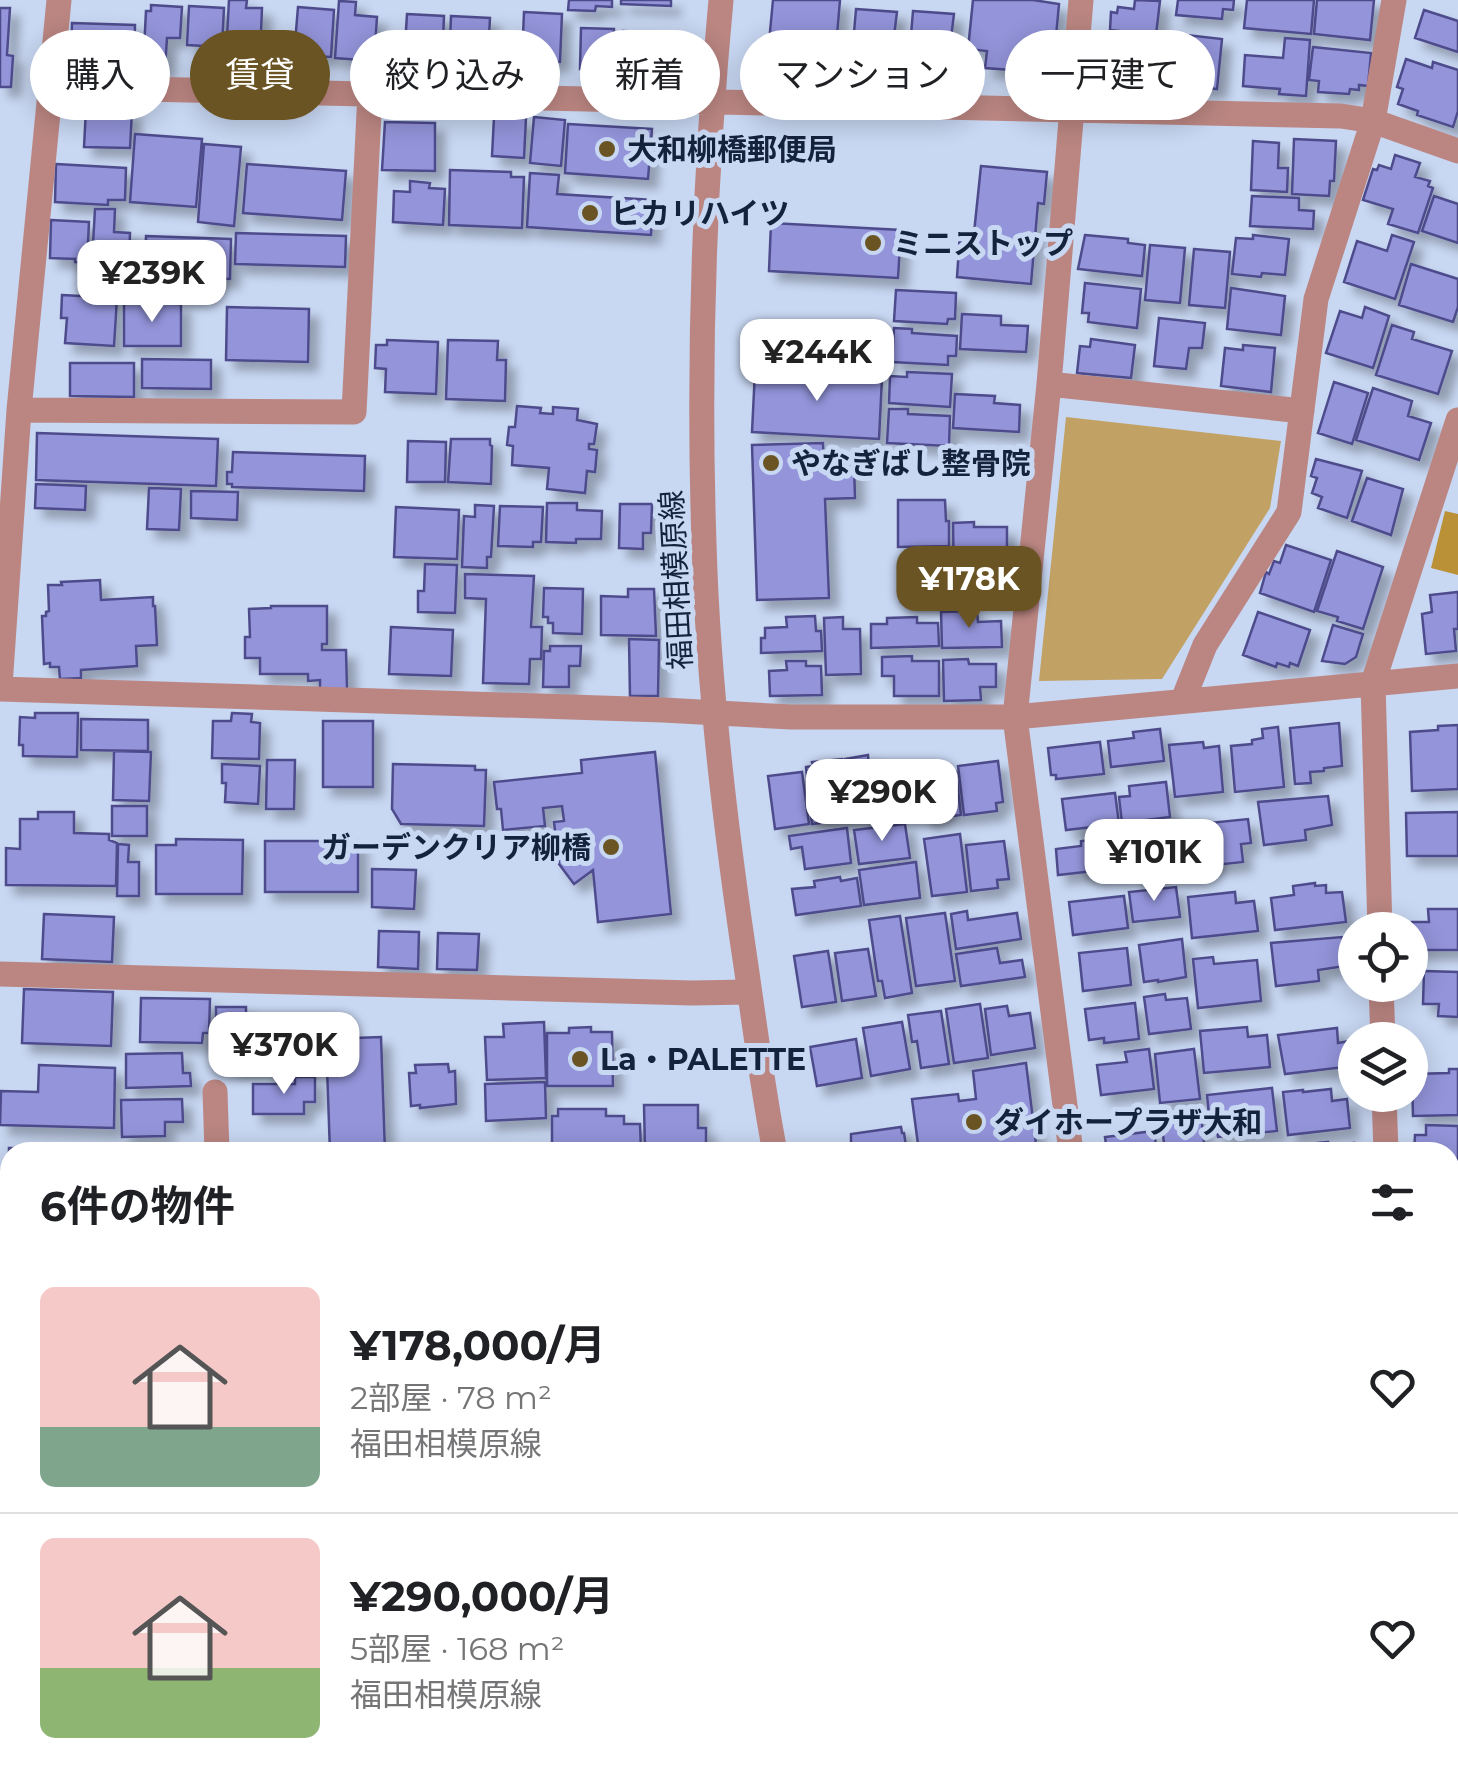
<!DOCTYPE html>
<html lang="ja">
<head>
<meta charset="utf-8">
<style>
	:root { --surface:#fff; --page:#f6f6f6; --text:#202124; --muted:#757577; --line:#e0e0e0; --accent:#6b5424 }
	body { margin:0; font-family:Montserrat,"Noto Sans JP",sans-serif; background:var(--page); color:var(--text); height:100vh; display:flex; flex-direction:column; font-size:38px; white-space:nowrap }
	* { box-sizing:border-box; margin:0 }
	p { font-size:32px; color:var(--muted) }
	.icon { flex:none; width:55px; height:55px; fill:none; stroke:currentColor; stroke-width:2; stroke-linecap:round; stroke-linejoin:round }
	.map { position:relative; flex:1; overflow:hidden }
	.details { position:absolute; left:0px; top:1142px; width:1460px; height:642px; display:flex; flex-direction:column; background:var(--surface); border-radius:30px 30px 0 0; box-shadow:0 5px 25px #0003 }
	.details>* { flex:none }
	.banner { position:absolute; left:30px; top:30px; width:1400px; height:90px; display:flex; gap:20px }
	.buttons { position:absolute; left:1338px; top:912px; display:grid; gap:20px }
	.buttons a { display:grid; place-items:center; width:90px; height:90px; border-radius:50%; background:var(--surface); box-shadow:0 5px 25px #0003; font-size:50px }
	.price { position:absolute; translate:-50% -85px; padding:0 22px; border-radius:20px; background:#fff; color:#222; font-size:32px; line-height:65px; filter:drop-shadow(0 2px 5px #0008) }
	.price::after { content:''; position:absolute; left:50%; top:60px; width:30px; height:22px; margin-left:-15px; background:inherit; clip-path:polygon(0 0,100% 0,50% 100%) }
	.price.on { background:var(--accent); color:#fff }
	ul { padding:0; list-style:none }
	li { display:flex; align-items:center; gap:30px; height:250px; padding:0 40px }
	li+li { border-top:2px solid var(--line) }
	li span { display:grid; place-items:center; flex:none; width:280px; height:200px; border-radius:15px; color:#555 }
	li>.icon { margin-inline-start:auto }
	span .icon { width:120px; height:120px; fill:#fffc; stroke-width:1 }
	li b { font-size:42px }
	h2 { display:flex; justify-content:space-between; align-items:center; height:120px; padding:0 40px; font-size:42px }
	.tag { padding:0 35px; border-radius:45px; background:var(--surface); box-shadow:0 5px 25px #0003; font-size:35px; line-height:90px }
	.tag.on { background:var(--accent); color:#fff }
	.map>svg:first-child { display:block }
	.green { fill:#c2a264 }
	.forest { fill:#bb9137 }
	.building { fill:#9394da; stroke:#4e4c8c; stroke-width:2.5; filter:url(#shadow) }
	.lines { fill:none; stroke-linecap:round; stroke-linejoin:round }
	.minor { stroke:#bb8682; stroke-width:25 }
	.poi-dot { fill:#6b5424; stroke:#c8d7f2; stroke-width:4 }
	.labels { text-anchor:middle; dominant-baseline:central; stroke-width:10; stroke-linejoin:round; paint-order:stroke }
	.poi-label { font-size:30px; font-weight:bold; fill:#15223b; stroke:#c8d7f2; text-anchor:start }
	.street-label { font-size:30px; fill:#15223b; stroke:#c8d7f2 }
</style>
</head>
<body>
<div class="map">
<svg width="1458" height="1783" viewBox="0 0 1458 1783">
	<defs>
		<filter id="shadow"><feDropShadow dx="9" dy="9" stdDeviation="5" flood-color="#0004"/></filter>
	</defs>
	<rect width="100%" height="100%" fill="#c8d7f2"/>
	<path class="green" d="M1066 417 1281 441 1270 508 1162 679 1039 681Z
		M10 1422V1677L0 1678V1423Z
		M1458 1677V1783H1279L1275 1775H1450V1679Z"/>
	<path class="forest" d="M1445 511 1458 514V575L1431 568Z"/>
	<path class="building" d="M229 0H247L246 8H262L260 57 226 55Z
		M569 0H612V7L596 6 595 11 568 10Z
		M621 0H671V6L621 4Z
		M773 0H840L835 59 768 53Z
		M973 0H1033L1059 4 1054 57 1026 54 1025 71 985 68 987 51 968 49Z
		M1135 0 1160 1 1156 35 1110 30 1111 12 1117 13 1118 7 1134 9Z
		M1178 0H1234L1233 10 1223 9 1222 19 1176 15Z
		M1247 0H1314L1311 34 1244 28Z
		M1317 0H1374L1370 40 1314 34Z
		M339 1 356 2 355 15 377 17 374 61 335 58Z
		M151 5 182 7 180 38H167L165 69 143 68 146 11H151Z
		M189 6 224 8 222 47 187 45Z
		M298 7 334 10 331 57 294 55Z
		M0 8H10L7 55 13 56 11 87H0Z
		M856 9 897 12 889 77 869 75 871 45 853 44Z
		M1424 10 1458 21V52L1415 38Z
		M913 11 954 14 946 79 926 77 928 48 910 47Z
		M524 12 562 14 560 62 522 60Z
		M407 14 444 16 442 64 404 62Z
		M451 16 490 18 487 71 449 69Z
		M72 23 135 25 134 66 77 65V52H71Z
		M581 28 614 29 612 70 580 69Z
		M623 31 666 33 664 77 628 75V74L620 73Z
		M1160 32 1222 39 1217 89 1171 84 1173 69 1157 68Z
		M1285 38 1310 40 1306 96 1279 94 1280 89 1243 86 1245 55 1283 58Z
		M1102 43 1156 49 1153 77 1098 72Z
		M1313 47 1371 53 1368 86 1359 85V90L1350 89 1349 94 1318 92 1319 81 1309 80Z
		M1406 59 1432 68 1433 62 1458 70V111L1453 127 1417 115 1418 111 1398 104 1403 89 1397 87Z
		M86 109 132 111 130 148 84 147Z
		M494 117 526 118 524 158 492 156Z
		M534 117 565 120 561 166 530 163Z
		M385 122 435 123V171L382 170Z
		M568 124 652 129 648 179 565 173Z
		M135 134 202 139 196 207 130 202Z
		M1294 139 1336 141 1334 181H1330L1329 196 1292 194Z
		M1253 141 1279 143 1278 168H1288L1287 192 1251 190Z
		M204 144 241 147 234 226 198 222Z
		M1395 155 1420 163 1415 177 1430 181 1428 186 1433 188 1418 233 1388 224 1393 209 1363 200 1373 169 1377 170 1379 165 1391 169Z
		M56 164 126 168 125 200H108V205L55 202Z
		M247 164 346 171 342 220 243 213Z
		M981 166 1047 172 1044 204 1038 203 1031 284 957 277 960 233H974Z
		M450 170 511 172V177H524L522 228 449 225Z
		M530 173 559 175 557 194 653 200 651 235 527 227Z
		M410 181 430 183 429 188 445 189 443 225 393 222 394 191 410 192Z
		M1252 196 1299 198V210L1314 211 1313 229 1250 226Z
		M1434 196 1458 204V243L1422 231Z
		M95 209H115L114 232 130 233 129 264 92 262Z
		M51 220 89 222 87 263 75 262V259L50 258Z
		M771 223 901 230 898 278 769 271Z
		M236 233 346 236 345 267 235 264Z
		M1085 235 1128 239V243L1145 245 1142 276 1078 269Z
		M1253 235 1289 239 1285 275 1262 273 1261 277 1232 274 1236 238 1253 239Z
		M1392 235 1414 242 1395 299 1344 282 1357 241 1387 251Z
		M146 236 231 239 230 279 159 277 160 265 145 264Z
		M1150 245 1185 248 1180 303 1145 300Z
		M1194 249 1230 252 1225 308 1189 305Z
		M1411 264 1458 279V307L1453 322 1399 305Z
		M1085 283 1141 289 1137 328 1088 322 1089 313H1082Z
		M1231 288 1285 296 1281 335 1227 329Z
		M896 290 956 293 955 319H948L947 324 894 321Z
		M62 295 117 298 114 346 65 343 67 318H61Z
		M124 303 181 304V346H124Z
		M227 307 309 309 308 362 226 360Z
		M1365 307 1389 316 1373 368 1326 353 1340 311 1362 318Z
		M962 314 1001 316V325L1028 326 1026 352 960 349Z
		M1159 318 1205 323 1202 348H1189L1186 369 1154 366Z
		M1392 325 1414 332 1412 339 1452 351 1438 394 1376 375Z
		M894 328 912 329V333L957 336 956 356H948V365L892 362Z
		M1091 339 1135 345 1131 378 1077 373 1080 346 1090 347Z
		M387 340 438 342 436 394 385 392 386 369 375 368 376 345H387Z
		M448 340 498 341 497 360H506L505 401 446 399Z
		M1243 345 1275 348 1271 392 1221 386 1225 348 1243 350Z
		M142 359 211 360V389L142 388Z
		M70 363H134V397L70 396Z
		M791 363 815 365V374L882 378 879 439 752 432 755 371 790 373Z
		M907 372 952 374 950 407 889 403 890 376 907 377Z
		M1334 382 1368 393 1352 444 1318 433Z
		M1373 388 1412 401 1408 416 1431 423 1419 460 1356 440Z
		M955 394 995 396 994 403 1020 405 1019 432 953 428Z
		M517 406 541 408 540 413 553 414V407L578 409 577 420 597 424 594 444H589V449L597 450 595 472 587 471 585 493 547 489 549 468 512 465 513 446 507 445 509 427H515Z
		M889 409H908V414L950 416 949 446 887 443Z
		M37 433 218 439 216 486 36 480Z
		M451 439H490V445L492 446 491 484 448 482Z
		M408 441 446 442 445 482H407Z
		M823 443 824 467 854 465 855 498 825 499 829 598 757 600 752 445Z
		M233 452 365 456 364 491 232 487V484H227V472H232Z
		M1316 459 1362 471 1347 518 1318 508 1322 497 1312 493 1317 478 1311 476Z
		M1367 478 1403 489 1391 535 1352 521Z
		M36 484 86 486 85 510 35 508Z
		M149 488 181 489 179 530 147 529Z
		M191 491 238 492 237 520 191 518Z
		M898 500H945L946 521H949V546L898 547Z
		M547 503H577V510L602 511 601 539H576V543L546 542Z
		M620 504H652L651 533H643V549L619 548Z
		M475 505 494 506 491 557H487V568L462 567 464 516 475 517Z
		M500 506 543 507 541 542H533V547L498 546Z
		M396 507 459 510 457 559 394 557Z
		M974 522V527H1007V585L954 586 953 523Z
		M1286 545 1331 560 1314 612 1260 593 1266 572 1269 574 1274 561 1280 563Z
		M1337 551 1383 567 1363 629 1337 621 1338 617 1317 611Z
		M901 561H927V565H949V589H938L939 602H901Z
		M425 564 457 565 455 613 418 612V591H424Z
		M465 574 534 576 531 627H542L541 659H530L529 684 483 683 486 599 465 598Z
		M100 580 101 600 153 597V606H155L157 645 136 646 137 666 81 670V678L60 679 59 667H50V663L44 664 42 616H46V612L49 611 48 585H62L61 582Z
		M544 588 583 589 582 634 553 633V623H548V617H543Z
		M628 589H654L656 636 601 635V596L628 597Z
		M1458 592V629H1454L1456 651 1426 654 1422 614 1432 612 1430 595Z
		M271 606H327V644H322V650H346L347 689 320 690V680L308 681V674H260V658H245V637H250L249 609 271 608Z
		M977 611 978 622 1001 621 1002 647 942 648 941 612Z
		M1258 612 1310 630 1298 666 1290 663 1289 667 1277 663 1276 667 1243 655Z
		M815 616 816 631H821L822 651 761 653V638H765V628L787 627 786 617Z
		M843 617V629H860L861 674 826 675 824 618Z
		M917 617V623H938L939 646 871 648V624H887V618Z
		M1333 625 1363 634 1356 657 1345 664 1322 661Z
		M391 627 453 630 451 676 389 674Z
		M629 639 659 640 658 696H630Z
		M550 646H581L580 666H569V687H543L544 651H550Z
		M912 656V661H939V696H894V676H882V657Z
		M968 659 969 664H996V687H980L981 700 944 701 943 660Z
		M786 661H806V666H821L822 695 770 696 769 671 787 670Z
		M35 713H78L77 757 23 756V745H19L20 717 35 718Z
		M232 713 252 714 251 722 260 723 259 759 212 758 213 721H231Z
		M81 719 148 720V751L81 750Z
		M323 721H373V787H323Z
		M1339 723 1342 766 1324 768V771L1310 772 1311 783 1295 784 1290 728Z
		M1458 725V789L1412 791 1410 732 1438 730V726Z
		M1278 727 1284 787 1235 792 1231 746 1252 744V740L1263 738 1262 729Z
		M1160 729 1164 761 1111 767 1108 741 1134 738 1133 732Z
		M1100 742 1104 774 1056 779V775H1051L1048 748Z
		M1203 742 1204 748 1219 746 1223 792 1175 797 1169 745Z
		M114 751 151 752 149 801 113 800Z
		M655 752 671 914 598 922 593 870 574 884 559 864 554 822 564 821 562 806 543 808 545 826 503 830 501 809H497L494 782 582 773 581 760Z
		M868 755 869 768 877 767 881 801 887 800 889 817 853 822 845 759Z
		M842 759 849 820 812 824 806 767 813 766 812 762Z
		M267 760H295L294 809H266Z
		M998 761 1003 802 996 803 997 811 964 815 958 766Z
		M222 764 260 766 258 804 225 802 226 783H222Z
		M393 764 475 766V770H486L484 826 401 824 392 809Z
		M802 772 809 824 775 829 768 776Z
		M956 772 961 815 924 820 918 777Z
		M1166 782 1170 817 1122 823 1119 797 1130 796 1129 786Z
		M1115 793 1119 824 1066 830 1062 799Z
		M1328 796 1332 825 1305 830 1306 840 1264 845 1258 802Z
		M112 806H147V836H112Z
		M38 812H74V833L109 834V840L117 843 116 886 6 885V848L20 849V819H38Z
		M1458 812V856H1407L1406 813Z
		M1248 819 1251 843 1241 844 1243 862 1206 866 1204 855 1182 857 1179 826Z
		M905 824 910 858 859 864 854 830Z
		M847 828 851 863 805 869 802 847 791 849 789 836Z
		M1136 832 1137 839 1171 836 1174 860 1166 862 1167 868 1136 871 1135 860 1123 862 1120 834Z
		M960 834 967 892 932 896 924 839Z
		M1118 837 1121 868 1058 875 1056 849 1081 846V841Z
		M176 839 243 840 242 894H156V845H176Z
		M265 841H358V892H265Z
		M1004 841 1009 879 997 880 998 888 971 891 966 845Z
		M118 844 129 845 128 862H139V896H117Z
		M916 862 920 898 864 905 859 870Z
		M372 869 416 870 414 909 372 907Z
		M840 877 841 881 857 878 861 906 796 915 792 889 815 887 814 881Z
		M1315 883V886L1326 885V893L1342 892 1346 922 1275 930 1271 898 1294 895 1293 886Z
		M1176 887 1180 917 1133 922 1129 892Z
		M1235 892 1236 903 1254 901 1258 931 1192 938 1188 897Z
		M1124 896 1128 928 1073 935 1069 902Z
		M1428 909H1458V950H1412V922H1429Z
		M967 911 968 920 1017 913 1021 939 956 949 951 914Z
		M945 913 955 981 916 986 906 918Z
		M44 914 114 917 112 962 42 959Z
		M900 916 912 993 885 998 882 981H878L869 920Z
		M379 931 419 932 418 969 378 967Z
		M438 933 479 934 477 970 437 969Z
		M1342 937 1345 966 1318 970 1319 981 1276 986 1271 943Z
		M1182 939 1186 977 1158 982V980L1144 982 1139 945Z
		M997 948 1000 963 1022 960 1025 977 961 986 956 954Z
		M1127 948 1131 985 1083 991 1079 953Z
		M868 949 876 996 842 1001 835 953Z
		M828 951 836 1002 802 1007 794 956Z
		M1213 957 1214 964 1257 960 1261 1001 1198 1008 1193 959Z
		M1424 971 1458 972V1017L1438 1016 1439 1004H1423Z
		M24 989 113 992 111 1046 22 1043Z
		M1165 994 1166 1000 1187 998 1191 1029 1149 1034 1144 997Z
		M141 998 210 999 209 1033H203L202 1043 140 1042Z
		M1135 1003 1139 1039 1104 1043V1038L1089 1040 1085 1009Z
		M980 1004 988 1058 954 1063 946 1009Z
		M1007 1006 1009 1016 1030 1013 1035 1048 991 1055 985 1009Z
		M216 1007H246V1026H262V1067H229V1039H216Z
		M941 1011 949 1064 921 1068 917 1041 912 1042 908 1015Z
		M266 1019H293V1025L312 1024 313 1065H267Z
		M544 1022 546 1078 487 1080 485 1037H504L503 1024Z
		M902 1022 910 1069 871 1076 863 1028Z
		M591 1027V1032H612L613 1086H547V1033H569V1028Z
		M1247 1027 1248 1037 1267 1035 1270 1067 1204 1073 1200 1031Z
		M1337 1028 1338 1043 1349 1041 1353 1066 1285 1074 1278 1035Z
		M381 1037 385 1152H330L326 1039Z
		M856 1039 862 1078 817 1086 810 1047Z
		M1149 1049 1154 1089 1101 1095 1097 1065 1127 1062 1125 1052Z
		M1194 1049 1200 1099 1160 1103 1155 1054Z
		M182 1053 183 1073H190L191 1086 126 1088V1054Z
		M1026 1063 1037 1152H984L982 1144 919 1152 912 1099 958 1094 959 1101 976 1099 973 1071Z
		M448 1064 449 1072 455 1071 456 1104 420 1108V1105L411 1106 409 1073H416L415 1065Z
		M39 1065 115 1068 114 1128 0 1125 1 1091 38 1092Z
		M1449 1069H1458V1115L1413 1116 1412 1074 1449 1073Z
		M295 1077H315V1102H304V1114H253V1084H295Z
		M545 1082 546 1118 486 1121 485 1084Z
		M1272 1088 1277 1131 1218 1137 1216 1125 1210 1126 1207 1095Z
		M1331 1089 1332 1101 1347 1099 1350 1128 1288 1135 1283 1092 1303 1090V1092Z
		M182 1099 183 1122H165V1136L122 1137 121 1100Z
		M644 1105H698V1128H706V1150H645Z
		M558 1109H606V1116H624V1124H640L641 1152H552V1116H558Z
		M1201 1114 1205 1152H1165L1161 1118Z
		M1426 1125 1458 1126V1176L1450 1175V1152H1414L1415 1135H1426Z
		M901 1127 902 1133H904L907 1152H851V1134Z
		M1154 1131 1157 1152H1107L1105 1137Z
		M1328 1142V1146L1354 1143 1355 1152H1288V1150L1308 1148V1144Z
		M9 1148 113 1149V1152H10L8 1193Z
		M0 1213H10V1294H0Z
		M10 1717V1775H59L60 1783H0V1719Z
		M79 1775H114L116 1783H81Z
		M118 1775H153L154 1780 119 1783Z
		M162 1775H250L211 1783H164Z
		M459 1775H551L552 1783H453L458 1782Z
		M1180 1775H1224L1227 1783H1161Z"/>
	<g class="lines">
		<path class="minor" d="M721 0C704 181 698 363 704 544 708 685 725 826 746 966 755 1028 763 1091 775 1152
			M51 87 1341 116 1373 121 1458 151
			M1049 384 1302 411
			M19 410 354 412 370 93
			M0 686 19 410 59 0
			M0 689 663 710 791 717H1015L1458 676
			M1183 700 1205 645 1289 512 1316 299 1373 121 1394 0
			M1380 930 1373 683 1458 420
			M0 974 692 993 749 992
			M1381 985 1383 1040
			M215 1092 217 1152
			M1384 1095 1386 1152
			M1071 1152 1015 717 1049 384 1081 0
			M1450 1207 1458 1204
			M0 1324H10
			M0 1423 10 1422
			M1450 1447 1458 1474
			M1450 1643 1458 1641
			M0 1678 10 1677
			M609 1775 611 1783
			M1253 1775 1256 1783
			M936 1783 965 1775"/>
	</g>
	<g class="poi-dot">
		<circle cx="607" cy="149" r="10"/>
		<circle cx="590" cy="213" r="10"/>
		<circle cx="873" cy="243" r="10"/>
		<circle cx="771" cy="463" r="10"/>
		<circle cx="611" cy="847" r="10"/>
		<circle cx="580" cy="1059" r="10"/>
		<circle cx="974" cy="1122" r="10"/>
	</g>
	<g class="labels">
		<g class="poi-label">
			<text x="627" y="149">大和柳橋郵便局</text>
			<text x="610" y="213">ヒカリハイツ</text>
			<text x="893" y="243">ミニストップ</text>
			<text x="791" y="463">やなぎばし整骨院</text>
			<text x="591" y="847" text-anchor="end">ガーデンクリア柳橋</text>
			<text x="600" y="1059">La・PALETTE</text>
			<text x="994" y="1122">ダイホープラザ大和</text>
		</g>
		<g class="street-label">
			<text transform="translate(676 580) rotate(-93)">福田相模原線</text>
		</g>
	</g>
</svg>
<div class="buttons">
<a><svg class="icon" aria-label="locate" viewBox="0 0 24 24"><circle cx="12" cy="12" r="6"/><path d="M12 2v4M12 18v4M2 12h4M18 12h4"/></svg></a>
<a><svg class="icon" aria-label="layers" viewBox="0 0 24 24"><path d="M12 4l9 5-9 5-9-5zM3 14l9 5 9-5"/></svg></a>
</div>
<b class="price" style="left:152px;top:325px">¥239K</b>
<b class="price" style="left:817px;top:404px">¥244K</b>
<b class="price on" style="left:969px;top:631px">¥178K</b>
<b class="price" style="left:882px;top:844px">¥290K</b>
<b class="price" style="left:1154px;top:904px">¥101K</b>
<b class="price" style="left:284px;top:1097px">¥370K</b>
<div class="banner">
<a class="tag">購入</a>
<a class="tag on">賃貸</a>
<a class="tag">絞り込み</a>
<a class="tag">新着</a>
<a class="tag">マンション</a>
<a class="tag">一戸建て</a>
</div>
<section class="details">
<h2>6件の物件<svg class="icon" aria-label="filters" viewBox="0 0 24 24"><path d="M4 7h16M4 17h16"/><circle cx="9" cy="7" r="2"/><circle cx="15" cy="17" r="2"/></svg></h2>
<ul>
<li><span style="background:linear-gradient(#f6c9c9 70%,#7fa58c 0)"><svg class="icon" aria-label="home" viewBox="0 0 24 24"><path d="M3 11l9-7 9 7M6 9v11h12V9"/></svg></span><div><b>¥178,000/月</b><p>2部屋 · 78 m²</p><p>福田相模原線</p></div><svg class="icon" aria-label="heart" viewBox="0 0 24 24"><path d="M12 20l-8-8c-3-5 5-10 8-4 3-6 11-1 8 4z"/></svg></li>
<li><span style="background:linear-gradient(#f6c9c9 65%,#8fb573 0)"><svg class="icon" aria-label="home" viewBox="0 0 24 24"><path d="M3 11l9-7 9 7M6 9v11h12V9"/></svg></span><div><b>¥290,000/月</b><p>5部屋 · 168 m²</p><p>福田相模原線</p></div><svg class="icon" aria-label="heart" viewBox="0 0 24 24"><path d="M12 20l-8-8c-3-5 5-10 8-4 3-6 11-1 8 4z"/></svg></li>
</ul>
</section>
</div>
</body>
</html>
